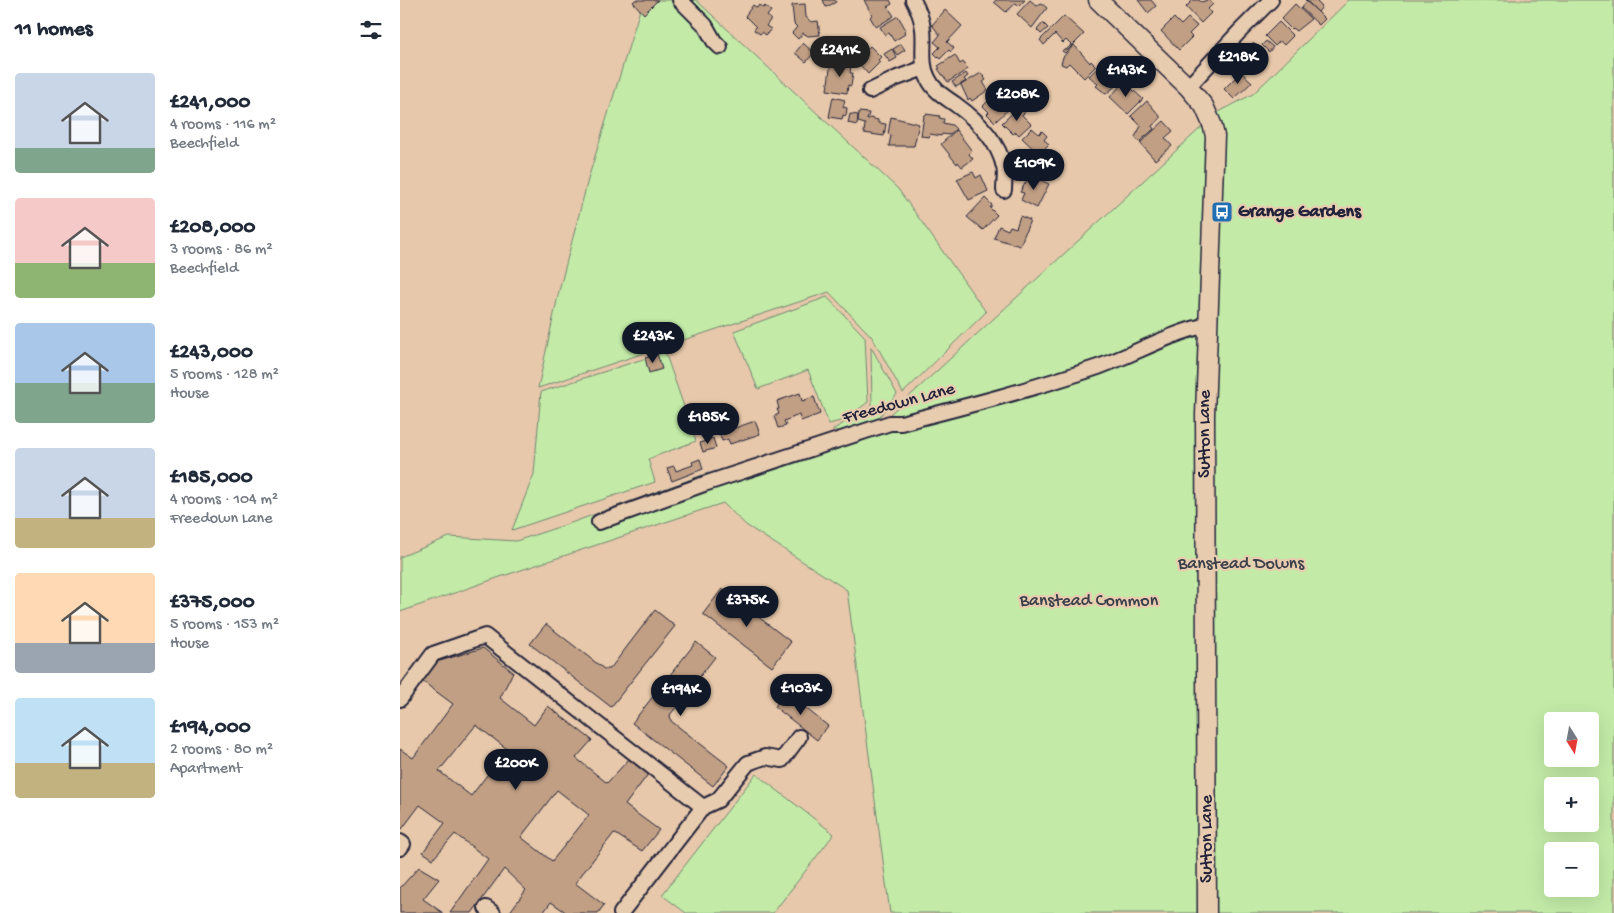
<!DOCTYPE html>
<html lang="en">
<head>
<meta charset="utf-8">
<style>
	:root { --surface:#fff; --page:#f2f2f3; --text:#1f2937; --muted:#747a83; --accent:#111827 }
	body { margin:0; font-family:"Gochi Hand",sans-serif; background:var(--page); color:var(--text); height:100vh; display:flex; flex-direction:column; font-size:19px; white-space:nowrap }
	* { box-sizing:border-box; margin:0 }
	p { font-size:16px; color:var(--muted) }
	.icon { flex:none; width:28px; height:28px; fill:none; stroke:currentColor; stroke-width:2; stroke-linecap:round; stroke-linejoin:round }
	.map { position:relative; flex:1; overflow:hidden }
	.sheet { display:flex; flex-direction:column; background:var(--surface); width:400px }
	.sheet>* { flex:none }
	.needle { width:32px; rotate:169deg }
	.controls { position:absolute; left:1144px; top:712px; display:grid; gap:10px }
	.controls a { display:grid; place-items:center; width:55px; height:55px; border-radius:5px; background:var(--surface); box-shadow:0 5px 20px #0002; font-size:25px }
	.price { position:absolute; translate:-50% -42px; padding:0 11px; border-radius:18px; background:var(--accent); color:#fff; font-size:16px; line-height:32px; filter:drop-shadow(0 1px 2px #0008) }
	.price::after { content:''; position:absolute; left:50%; top:30px; width:15px; height:11px; margin-left:-8px; background:inherit; clip-path:polygon(0 0,100% 0,50% 100%) }
	.price.selected { background:#222; color:#fff }
	ul { padding:0; list-style:none }
	li { display:flex; align-items:center; gap:15px; height:125px; padding:0 15px }
	li span { display:grid; place-items:center; flex:none; width:140px; height:100px; border-radius:5px; color:#555 }
	li>.icon { margin-inline-start:auto }
	span .icon { width:60px; height:60px; fill:#fffc; stroke-width:1 }
	li b { font-size:21px }
	h2 { display:flex; justify-content:space-between; align-items:center; height:60px; padding:0 15px; font-size:21px }
	main { display:flex; flex:1; min-height:0 }
	.map>svg:first-child { display:block }
	.green { fill:#c3eba7; stroke:#728671; fill-rule:evenodd }
	.building { fill:#c19f84; stroke:#22223b; fill-rule:evenodd }
	.lines { fill:none; stroke-linecap:round; stroke-linejoin:round }
	.minor-casing { stroke:#22223b; stroke-width:18 }
	.major-casing { stroke:#22223b; stroke-width:21 }
	.minor { stroke:#e8ccaf; stroke-width:14 }
	.major { stroke:#e8ccaf; stroke-width:18 }
	.labels { text-anchor:middle; dominant-baseline:central; stroke-width:4.5; stroke-linejoin:round; paint-order:stroke }
	.poi-label { font-size:18px; font-weight:bold; fill:#22223b; stroke:#e8ccaf; text-anchor:start }
	.street-label { font-size:18px; fill:#22223b; stroke:#e8ccaf }
	.park-label { font-size:18px; fill:#3a404b; stroke:#e8ccaf }
</style>
</head>
<body>
<main>
<section class="sheet">
<h2>11 homes<svg class="icon" aria-label="filters" viewBox="0 0 24 24"><path d="M4 7h16M4 17h16"/><circle cx="9" cy="7" r="2"/><circle cx="15" cy="17" r="2"/></svg></h2>
<ul>
<li><span style="background:linear-gradient(#c9d6e8 75%,#7fa58c 0)"><svg class="icon" aria-label="home" viewBox="0 0 24 24"><path d="M3 11l9-7 9 7M6 9v11h12V9"/></svg></span><div><b>£241,000</b><p>4 rooms · 116 m²</p><p>Beechfield</p></div></li>
<li><span style="background:linear-gradient(#f6c9c9 65%,#8fb573 0)"><svg class="icon" aria-label="home" viewBox="0 0 24 24"><path d="M3 11l9-7 9 7M6 9v11h12V9"/></svg></span><div><b>£208,000</b><p>3 rooms · 86 m²</p><p>Beechfield</p></div></li>
<li><span style="background:linear-gradient(#a9c7e8 60%,#7fa58c 0)"><svg class="icon" aria-label="home" viewBox="0 0 24 24"><path d="M3 11l9-7 9 7M6 9v11h12V9"/></svg></span><div><b>£243,000</b><p>5 rooms · 128 m²</p><p>House</p></div></li>
<li><span style="background:linear-gradient(#c9d6e8 70%,#c2b280 0)"><svg class="icon" aria-label="home" viewBox="0 0 24 24"><path d="M3 11l9-7 9 7M6 9v11h12V9"/></svg></span><div><b>£185,000</b><p>4 rooms · 104 m²</p><p>Freedown Lane</p></div></li>
<li><span style="background:linear-gradient(#ffd9b3 70%,#9aa5b1 0)"><svg class="icon" aria-label="home" viewBox="0 0 24 24"><path d="M3 11l9-7 9 7M6 9v11h12V9"/></svg></span><div><b>£375,000</b><p>5 rooms · 153 m²</p><p>House</p></div></li>
<li><span style="background:linear-gradient(#bfe0f5 65%,#c2b280 0)"><svg class="icon" aria-label="home" viewBox="0 0 24 24"><path d="M3 11l9-7 9 7M6 9v11h12V9"/></svg></span><div><b>£194,000</b><p>2 rooms · 80 m²</p><p>Apartment</p></div></li>
</ul>
</section>
<div class="map">
<svg width="1214" height="913" viewBox="0 0 1214 913">
	<rect width="100%" height="100%" fill="#e7c8aa"/>
	<filter id="ink" filterUnits="userSpaceOnUse"><feTurbulence type="fractalNoise" baseFrequency=".02" numOctaves="2"/><feDisplacementMap in="SourceGraphic" scale="10" xChannelSelector="R" yChannelSelector="G"/><feConvolveMatrix kernelMatrix="1 2 1 2 8 2 1 2 1" color-interpolation-filters="sRGB"/></filter>
	<g filter="url(#ink)">
		<path class="green" d="M243 0H296L498 189 586 312 503 393 472 337 429 292 138 388 159 291 189 176Z
			M949 0H1214V913H490L447 590 346 525 323 503 97 578 0 612V557L49 537 116 541 171 523 308 473 320 479 475 428 817 113 853 94ZM1152 721H1190V759H1152ZM1152 786H1190V824H1152ZM1152 851H1190V889H1152Z
			M427 297 465 337 468 402 444 420 429 424 408 370 358 389 334 331Z
			M471 347 497 394 476 421 441 431 432 430 472 407Z
			M265 352 296 441 248 459 255 482 112 530 134 474 141 392Z
			M356 774 434 834 373 913H286L262 895Z"/>
		<path class="building" d="M235 0H258L244 14 233 2Z
			M423 0H435L436 2 426 7Z
			M464 0H490L492 4 488 7 494 16 476 27 470 17 472 15Z
			M596 0H625L619 6 616 3 606 12 594 2Z
			M630 0 637 6 641 3 647 8 632 28 617 14Z
			M738 0H751L756 6 748 13Z
			M793 0H799L801 2 808 0 813 4 808 9 811 13 801 23 786 7Z
			M905 0H919L917 2 922 7 918 12Z
			M907 1 925 19 919 25 901 8Z
			M405 4 406 17 411 22 418 21 420 35 408 36 403 33 398 39 392 33 397 27 394 24 392 5Z
			M895 4 911 19 896 31 892 28 891 29 881 19Z
			M353 5 357 8 359 5 363 8 365 6 371 11 367 16 371 19 366 26 371 29 366 35 362 32 360 34 354 30 356 27 345 16Z
			M545 10 562 26 547 42 554 48 551 52 549 50 540 59 534 53 540 47 534 42 540 35 532 25Z
			M498 16 506 30 504 31 505 34 494 41 489 33 485 35 480 27Z
			M664 16 684 34 665 53 662 51 664 49 666 50 671 45 666 40 663 43 655 34 644 45 640 40Z
			M774 18 781 25 788 18 797 26 789 34 792 37 779 50 761 31Z
			M879 22 893 36 884 45 880 41 875 46 865 36Z
			M643 23 648 28 641 34 637 30Z
			M866 41 873 47 869 52 862 45Z
			M403 43 414 53 406 62 395 53Z
			M853 43 860 50 857 53 859 55 848 70 834 58 842 49 845 51Z
			M501 44 505 50 497 55 493 49Z
			M674 45 690 63 691 61 696 66 684 78 669 63 666 66 661 64 663 57Z
			M470 46 481 57 478 60 480 62 468 74 453 57 460 50 463 53Z
			M492 49 497 58 490 62 484 54Z
			M555 55 560 64 563 62 568 69 548 82 538 69 540 68 538 66Z
			M705 61 713 69 711 71 717 78 715 79 719 83 706 94 696 86 698 84 689 76Z
			M431 62 451 65 450 73H453L451 86 448 85 447 93 427 90Z
			M841 72 852 82 834 99 824 89Z
			M566 73 568 76 564 79 566 81 556 87 552 82Z
			M581 73 586 80 583 82 588 90 572 101 570 98 568 100 561 85Z
			M724 82 743 99 728 114 710 97Z
			M603 95 613 105 595 122 587 114 589 112 583 106 593 96 597 101Z
			M433 97 445 100 443 107 447 108 446 116 443 115 442 119 429 117Z
			M747 101 760 116V119L752 126 754 129 739 142 735 137 741 126 731 116Z
			M620 106 626 111 622 115 631 124 619 135 616 132 613 134 602 123Z
			M459 112 469 113 467 120 470 118 478 120V123L486 124 484 136 464 133 465 124 458 122Z
			M450 114 458 115 457 125 448 123Z
			M526 114 540 116 539 118 544 119 543 123 552 125 556 129 549 135 542 134 541 136 530 134 529 137 521 136 524 116Z
			M491 117 519 124 514 146H489L491 135 488 134Z
			M764 121 773 131 765 138 772 146 755 160 740 143Z
			M632 128 639 134 642 131 647 136 644 140 649 144 639 154 622 138Z
			M556 130 572 151 569 154 573 159 562 167 558 162 557 164 541 144Z
			M637 158 648 160 646 171 635 169Z
			M573 172 576 178 581 175 588 191 569 200 557 179Z
			M630 175 649 184 637 208 621 200 624 193 620 192Z
			M585 198 592 205 590 208 597 215 583 230 567 217Z
			M620 216 630 220 620 246 594 238 599 226 608 230 610 226 616 228Z
			M257 354 262 369 249 373 245 358Z
			M400 393 402 401 414 397 420 414 401 421 399 415 384 421 386 426 378 428 374 416 379 414 377 409H379L377 401Z
			M355 421 360 434 330 444 328 439 322 441 318 430 325 427 326 431Z
			M313 438 316 448 303 452 300 443Z
			M300 459 303 469 272 481 267 468 274 466 276 471 293 465 292 462Z
			M322 589 391 642 372 667 303 614Z
			M255 610 275 626 211 707 130 644 146 624 204 669H210Z
			M296 642 315 657 270 715 271 721 329 766 313 786 232 723Z
			M83 648 113 672 100 698 134 725 148 706 192 740 176 758 207 783 229 759 249 773 225 805 259 830 242 851 214 833 175 883 204 905 198 913H167L151 902 143 913H109L126 890 104 869 72 913H50L88 859 55 834 33 859 23 852 45 823 20 805 2 829 0 828V749L13 758 53 704 22 681 33 663ZM76 725 107 749 71 796 39 771ZM157 790 189 815 152 861 121 837Z
			M384 691 428 726 417 740 375 707Z
			M19 867 39 879 23 899 43 913H0V888Z"/>
		<g class="lines">
			<g class="minor-casing">
				<path id="minor" d="M280 0 305 25 314 41 320 47
					M513 0C518 9 522 19 523 29 525 45 520 63 528 78 533 90 545 97 555 104 576 119 598 140 604 167 606 174 604 182 604 190
					M788 87 839 32 871 0
					M470 91 497 78 524 68
					M199 522 304 484 490 423H501C567 406 633 389 698 367 735 354 768 334 807 325
					M0 699 33 654 85 636 303 807
					M0 842 3 844 0 848
					M86 908 93 913
					M221 913 303 807 318 800 348 763 365 757 382 760 399 737"/>
			</g>
			<g class="major-casing">
				<path id="major" d="M698 0 788 87 804 106 812 124 815 136 805 415 807 913"/>
			</g>
			<use href="#minor" class="minor"/>
			<use href="#major" class="major"/>
		</g>
	</g>
	<defs>
		<g id="bus-square" transform="scale(1.125)"><rect x="-9" y="-9" width="18" height="18" rx="4" fill="#1f6fb2" stroke="#e8ccaf"/><path d="M-5-6H5V4H4V6H2V4H-2V6H-4V4H-5ZM-3.5-4V0h7V-4ZM-3.5 1.2v1.5H-2V1.2ZM2 1.2v1.5H3.5V1.2Z" fill="#fff"/></g>
	</defs>
	<g fill-rule="evenodd">
		<use href="#bus-square" x="822" y="212"/>
	</g>
	<g class="labels">
		<g class="poi-label">
			<text x="838" y="212">Grange Gardens</text>
		</g>
		<g class="street-label">
			<text transform="translate(499 404) rotate(-15)">Freedown Lane</text>
			<text transform="translate(805 434) rotate(-90)">Sutton Lane</text>
			<text transform="translate(807 839) rotate(-90)">Sutton Lane</text>
		</g>
		<g class="park-label">
			<text x="841" y="564">Banstead Downs</text>
			<text x="689" y="601">Banstead Common</text>
		</g>
	</g>
</svg>
<div class="controls">
<a><svg class="needle" viewBox="-14 -14 28 28"><path d="M0-13l5 13h-10z" fill="#e53935"/><path d="M0 13l5-13h-10z" fill="#747a83"/></svg></a>
<a>+</a>
<a>−</a>
</div>
<b class="price selected" style="left:440px;top:78px">£241K</b>
<b class="price" style="left:838px;top:85px">£218K</b>
<b class="price" style="left:726px;top:98px">£143K</b>
<b class="price" style="left:617px;top:122px">£208K</b>
<b class="price" style="left:634px;top:191px">£109K</b>
<b class="price" style="left:253px;top:364px">£243K</b>
<b class="price" style="left:308px;top:445px">£185K</b>
<b class="price" style="left:347px;top:628px">£375K</b>
<b class="price" style="left:401px;top:716px">£103K</b>
<b class="price" style="left:281px;top:717px">£194K</b>
<b class="price" style="left:116px;top:791px">£200K</b>
</div>
</main>
</body>
</html>
